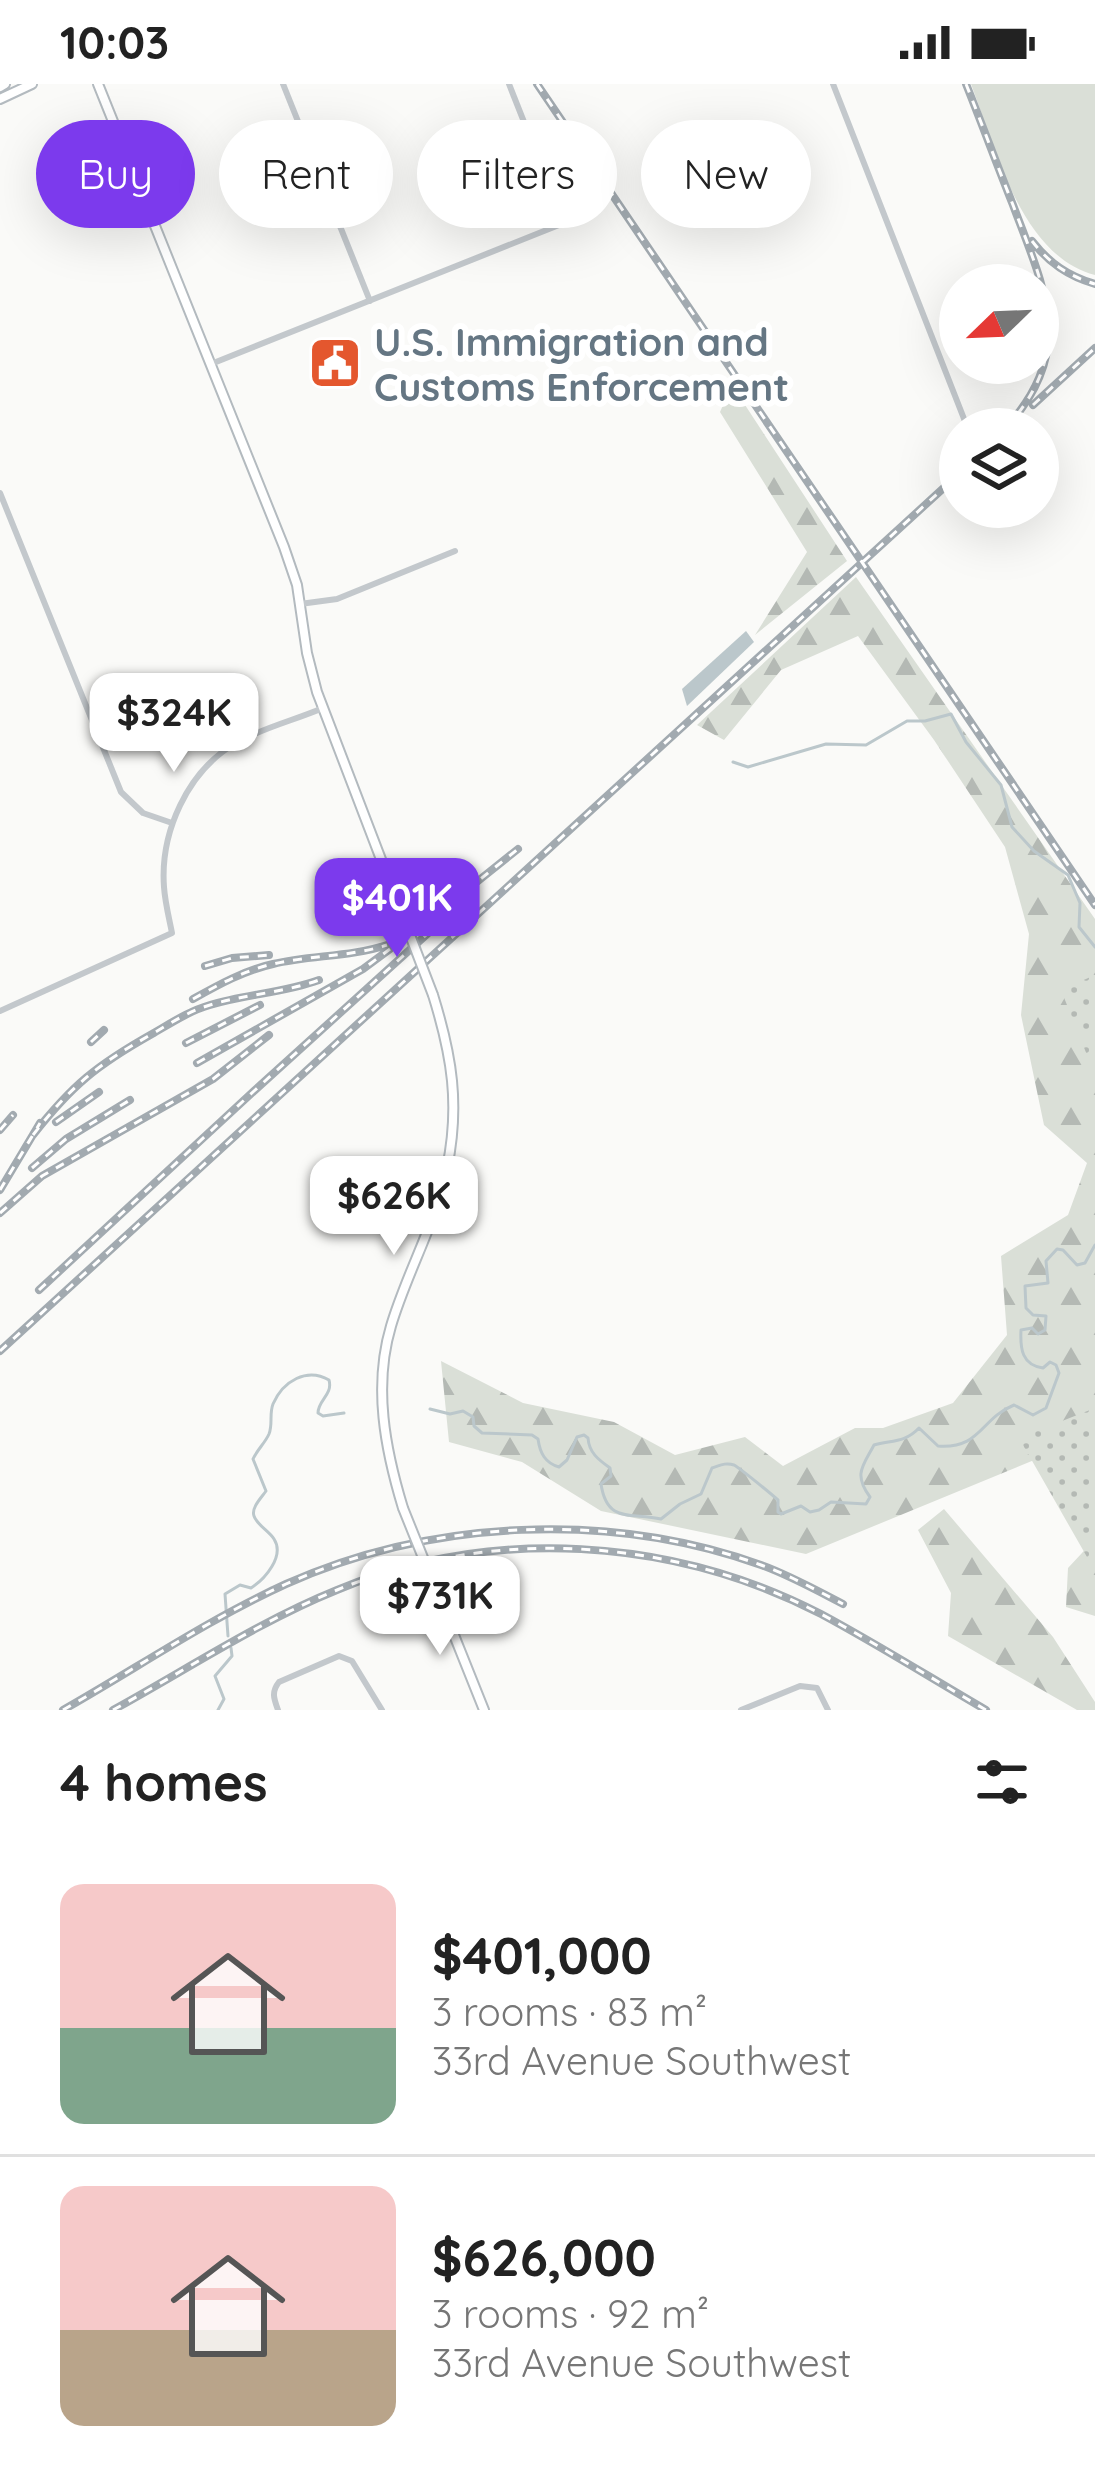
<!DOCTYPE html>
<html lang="en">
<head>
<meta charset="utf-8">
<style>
	:root { --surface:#fff; --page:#f6f6f6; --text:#222; --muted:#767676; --line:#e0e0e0; --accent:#7c3aed }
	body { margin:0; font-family:Quicksand,sans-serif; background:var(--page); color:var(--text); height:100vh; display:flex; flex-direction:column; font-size:45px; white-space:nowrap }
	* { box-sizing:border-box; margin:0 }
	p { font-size:39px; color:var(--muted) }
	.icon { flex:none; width:66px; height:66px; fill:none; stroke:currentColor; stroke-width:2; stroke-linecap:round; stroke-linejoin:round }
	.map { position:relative; height:1626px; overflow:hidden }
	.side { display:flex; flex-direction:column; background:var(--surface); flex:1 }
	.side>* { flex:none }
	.top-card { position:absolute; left:36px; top:36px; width:1023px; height:108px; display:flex; gap:24px }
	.needle { width:78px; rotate:247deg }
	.tools { position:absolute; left:939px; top:180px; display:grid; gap:24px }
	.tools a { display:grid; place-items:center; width:120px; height:120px; border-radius:50%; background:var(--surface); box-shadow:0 12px 48px #0002; font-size:60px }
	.price { position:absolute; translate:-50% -102px; padding:0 27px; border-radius:24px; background:#fff; color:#222; font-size:39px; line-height:78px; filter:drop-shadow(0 3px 6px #0008) }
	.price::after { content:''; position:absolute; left:50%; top:72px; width:36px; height:27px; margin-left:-18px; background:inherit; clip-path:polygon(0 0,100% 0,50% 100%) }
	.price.current { background:var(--accent); color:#fff }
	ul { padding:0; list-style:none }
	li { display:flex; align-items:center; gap:36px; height:300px; padding:0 60px }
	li+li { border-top:3px solid var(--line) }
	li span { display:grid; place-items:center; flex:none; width:336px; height:240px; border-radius:24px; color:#555 }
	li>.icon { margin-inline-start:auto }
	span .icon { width:144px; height:144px; fill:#fffc; stroke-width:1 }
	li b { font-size:51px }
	h2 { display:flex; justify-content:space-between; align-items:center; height:144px; padding:0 60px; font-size:51px }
	.tag { padding:0 42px; border-radius:54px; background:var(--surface); box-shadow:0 12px 48px #0002; font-size:42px; line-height:108px }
	.tag.current { background:var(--accent); color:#fff }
	.status { display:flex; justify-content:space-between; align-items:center; height:84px; padding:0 60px; background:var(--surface); direction:ltr }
	.status svg { height:33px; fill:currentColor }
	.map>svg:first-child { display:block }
	.grass { fill:#dadfd7 }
	.forest { fill:url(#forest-firs) }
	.park { fill:url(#park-dots) }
	.water { fill:#bbc7cb }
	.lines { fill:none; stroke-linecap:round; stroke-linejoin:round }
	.stream { stroke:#bbc7cb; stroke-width:3 }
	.secondary-casing { stroke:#b3babf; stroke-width:12 }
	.street { stroke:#c3c8cc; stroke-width:6 }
	.secondary { stroke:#fff; stroke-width:8 }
	.rail-casing { stroke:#a2aab0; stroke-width:8 }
	.rail { stroke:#fff; stroke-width:3; stroke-dasharray:9; stroke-linecap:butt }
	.secondary-bridge-casing { stroke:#b3babf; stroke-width:12; stroke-linecap:butt }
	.secondary-bridge { stroke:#fff; stroke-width:8 }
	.labels { text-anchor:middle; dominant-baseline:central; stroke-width:12; stroke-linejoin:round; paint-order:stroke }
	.poi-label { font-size:39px; font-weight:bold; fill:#657683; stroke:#fff; text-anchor:start }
</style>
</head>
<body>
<div class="status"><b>10:03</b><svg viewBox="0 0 49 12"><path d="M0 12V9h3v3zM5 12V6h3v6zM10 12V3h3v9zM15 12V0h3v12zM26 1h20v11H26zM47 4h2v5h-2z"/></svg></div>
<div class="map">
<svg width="1095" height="1626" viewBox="0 0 1095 1626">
	<defs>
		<pattern id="forest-firs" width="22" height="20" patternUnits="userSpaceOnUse" patternTransform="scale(3)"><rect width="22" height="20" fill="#dadfd7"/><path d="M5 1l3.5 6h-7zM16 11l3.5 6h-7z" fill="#b4b9b4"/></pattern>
		<pattern id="park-dots" width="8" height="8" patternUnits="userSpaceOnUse" patternTransform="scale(3)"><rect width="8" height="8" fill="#dadfd7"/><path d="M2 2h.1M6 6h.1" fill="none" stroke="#b4b9b4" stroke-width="1.8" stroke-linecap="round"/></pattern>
	</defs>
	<rect width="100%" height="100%" fill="#fafaf8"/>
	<path class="grass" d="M971 0H1095V191C1021 172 995 63 971 0Z"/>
	<path class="forest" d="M732 301 847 477 755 551 807 468 720 328Z
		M856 493 1095 835V1351L806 1470 601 1427 522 1378 449 1358 441 1277 523 1319 614 1338 675 1371 745 1353 783 1382 855 1344H883L953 1319 1007 1251 1001 1172 1068 1131 1087 1079 1044 1041 1021 931 1029 850 1005 763 934 656 858 552 781 586 724 656 697 641Z
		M944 1425 1053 1553 1095 1618V1626H1077L948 1552 951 1509 918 1446Z
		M1095 1455V1532L1066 1523 1068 1484Z"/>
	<path class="park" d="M1095 891V991L1061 906Z
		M1095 1324V1487L1019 1354Z"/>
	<path class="water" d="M746 547 754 558 687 622 682 605Z"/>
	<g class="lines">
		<path class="stream" d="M733 678 748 683 826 660 866 661 907 637H925L951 630 966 658 1001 701 1012 743 1034 767 1068 791 1080 819 1079 843 1095 863
			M430 1325 450 1330 463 1327 473 1333 474 1342 482 1349 532 1351 538 1355C540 1369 545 1379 559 1383L567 1376 577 1353 584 1351 588 1354C589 1369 599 1376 610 1384L611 1392 601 1400C607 1440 631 1428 661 1435L680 1420 701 1410 712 1384C719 1382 725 1378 734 1381 741 1385 770 1409 778 1416V1428L781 1430 801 1422 810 1428 819 1426 831 1418 866 1420 870 1413C853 1390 863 1382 874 1361 891 1356 905 1359 919 1344L938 1362C981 1365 980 1335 1014 1321L1033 1331 1046 1324 1059 1289 1056 1281 1050 1278 1043 1284C1022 1281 1020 1265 1021 1246L1032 1244 1038 1250 1045 1246 1046 1232 1033 1231 1026 1224 1025 1202 1048 1199 1046 1177 1057 1165 1063 1166 1077 1181 1085 1179 1095 1161
			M228 1552 225 1510 240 1501 251 1504C265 1495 285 1472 274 1455 269 1447 257 1441 254 1432 251 1424 261 1414 266 1407L253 1375C257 1366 265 1359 269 1350 273 1340 269 1330 273 1320 283 1297 307 1283 329 1296 333 1311 318 1316 318 1329L323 1332 344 1329
			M218 1626 224 1615 215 1592 232 1572 231 1564"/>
		<g class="secondary-casing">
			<path id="secondary" d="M98 0 284 463 297 501 307 569 317 608 400 825
				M0 3 5 0
				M0 15 32 0
				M403 1424C385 1365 373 1302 391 1242 407 1188 436 1139 447 1084 460 1021 452 972 433 911
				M436 1506 484 1626"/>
		</g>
		<path class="street" d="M283 0 370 217
			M833 0 968 345
			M211 280 564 139 509 0
			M0 409 121 708 143 729 172 739
			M300 520 337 515 455 467
			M0 927 172 849C169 834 165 818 164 803 160 749 187 687 236 659 262 644 295 636 323 624
			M278 1626C274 1615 271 1608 279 1598L339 1572 352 1577 382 1626
			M741 1626 800 1602 817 1604 828 1626"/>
		<use href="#secondary" class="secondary"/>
		<g class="rail-casing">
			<path id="rail" d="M537 0 1095 821
				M966 0C982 40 997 81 1013 121 1045 207 1077 266 1005 345
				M1032 157C1049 179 1068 192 1095 200
				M1033 321 1095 264
				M453 817 518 765
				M205 882 232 874 269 871
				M193 915C218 901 245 886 273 880 311 871 350 873 387 861
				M91 958 104 946
				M186 959 260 921
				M197 979 363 885 390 865
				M56 1038 99 1008
				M0 1046 13 1031
				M33 1051C72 1001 97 981 152 950 171 939 189 927 210 921 246 910 283 909 319 896
				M32 1084 66 1055 130 1016
				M0 1106 40 1039
				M0 1129 42 1092 213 995 269 951
				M39 1206 254 1007 468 813
				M0 1267 960 389
				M63 1626C137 1584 209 1535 286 1500 431 1435 611 1427 761 1481 789 1491 816 1506 843 1520
				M113 1626C186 1586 260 1537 337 1506 492 1442 672 1453 821 1530 877 1560 931 1594 986 1626"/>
		</g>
		<use href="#rail" class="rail"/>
		<g class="secondary-bridge-casing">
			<path id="secondary-bridge" d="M400 825 433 911
				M403 1424 436 1506"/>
		</g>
		<use href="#secondary-bridge" class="secondary-bridge"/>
	</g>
	<defs>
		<g id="civic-square" transform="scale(2.7)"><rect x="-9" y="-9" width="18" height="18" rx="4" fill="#e4572e" stroke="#fff"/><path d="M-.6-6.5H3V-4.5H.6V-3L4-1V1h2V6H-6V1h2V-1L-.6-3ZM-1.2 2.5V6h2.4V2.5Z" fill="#fff"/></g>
	</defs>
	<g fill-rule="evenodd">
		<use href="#civic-square" x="335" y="279"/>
	</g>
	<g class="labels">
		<g class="poi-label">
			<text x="374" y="257">U.S. Immigration and<tspan x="374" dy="45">Customs Enforcement</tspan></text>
		</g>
	</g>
</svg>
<div class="tools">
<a><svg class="needle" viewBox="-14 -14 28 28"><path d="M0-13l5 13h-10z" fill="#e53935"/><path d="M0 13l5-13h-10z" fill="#767676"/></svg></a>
<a><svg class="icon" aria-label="layers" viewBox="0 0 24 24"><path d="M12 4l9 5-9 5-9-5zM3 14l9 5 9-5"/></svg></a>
</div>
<b class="price" style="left:174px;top:691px">$324K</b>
<b class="price current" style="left:397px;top:876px">$401K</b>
<b class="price" style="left:394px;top:1174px">$626K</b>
<b class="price" style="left:440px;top:1574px">$731K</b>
<div class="top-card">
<a class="tag current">Buy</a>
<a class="tag">Rent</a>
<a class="tag">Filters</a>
<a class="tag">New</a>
</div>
</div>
<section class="side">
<h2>4 homes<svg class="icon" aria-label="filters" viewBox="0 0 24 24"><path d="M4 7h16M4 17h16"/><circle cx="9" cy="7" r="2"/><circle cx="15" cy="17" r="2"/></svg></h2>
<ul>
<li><span style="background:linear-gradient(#f6c9c9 60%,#7fa58c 0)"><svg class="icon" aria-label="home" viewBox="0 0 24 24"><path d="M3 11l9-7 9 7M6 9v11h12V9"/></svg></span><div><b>$401,000</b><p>3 rooms · 83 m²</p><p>33rd Avenue Southwest</p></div></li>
<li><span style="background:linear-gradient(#f6c9c9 60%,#b9a48a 0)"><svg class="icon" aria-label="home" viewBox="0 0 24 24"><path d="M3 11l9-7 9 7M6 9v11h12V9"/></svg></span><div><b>$626,000</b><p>3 rooms · 92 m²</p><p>33rd Avenue Southwest</p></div></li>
</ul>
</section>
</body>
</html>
